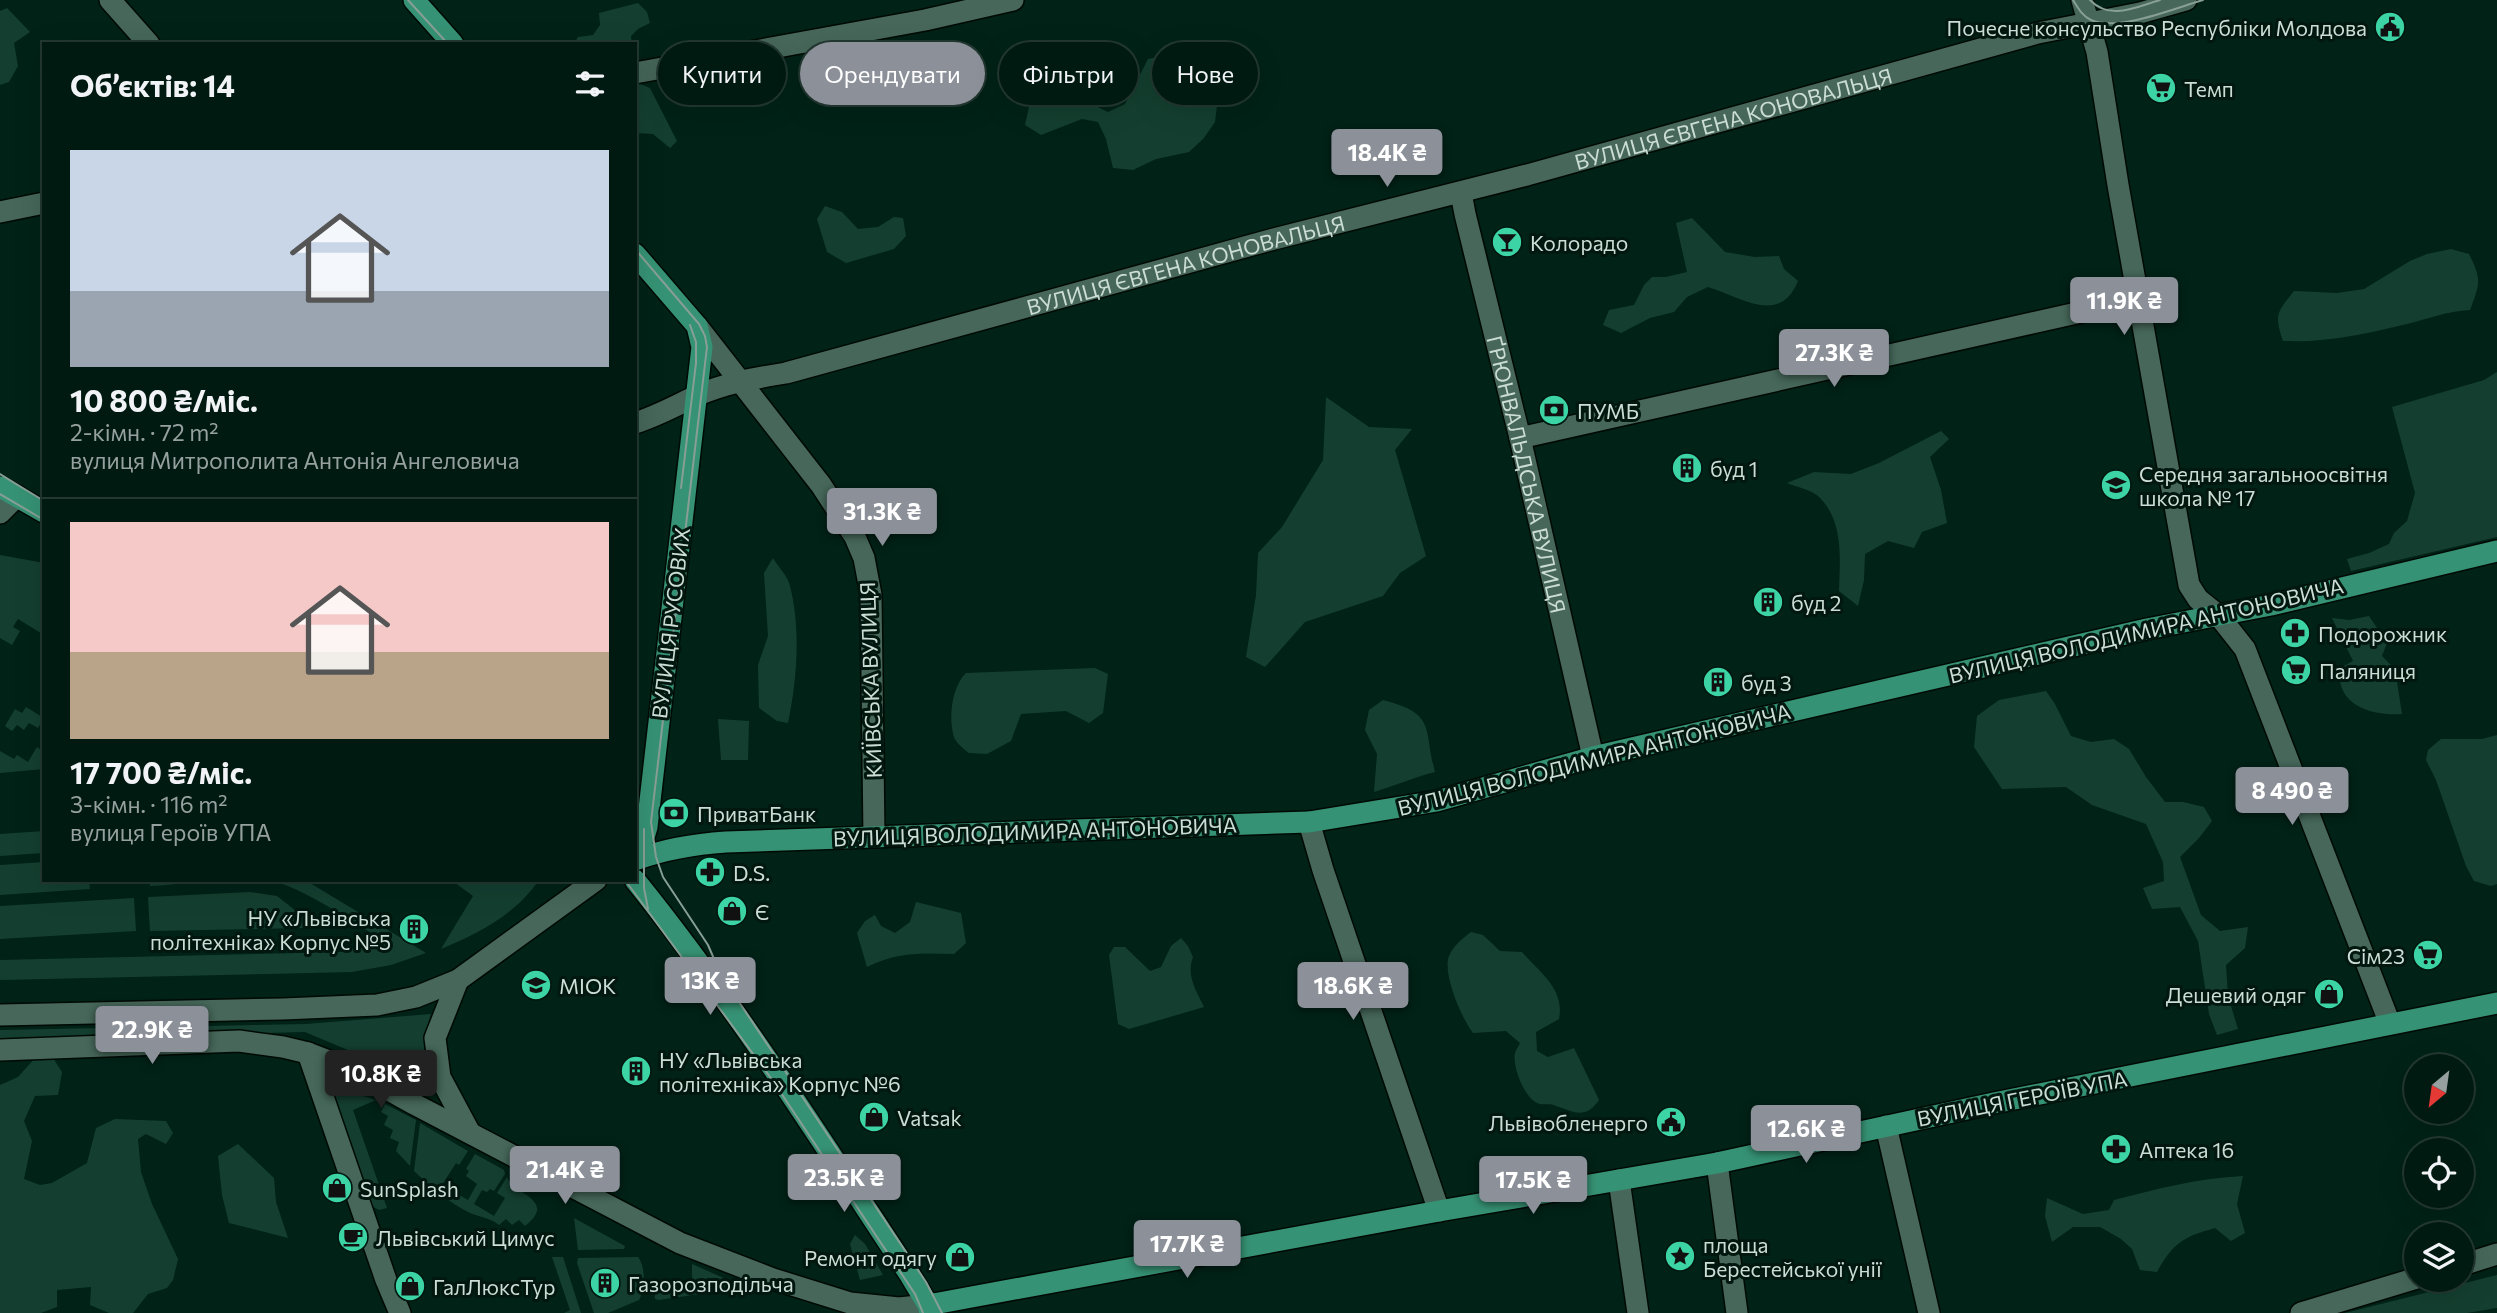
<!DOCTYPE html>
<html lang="uk">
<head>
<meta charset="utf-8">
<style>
	:root { --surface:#011a11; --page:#0b231a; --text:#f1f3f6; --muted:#96a19f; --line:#233831; --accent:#8c9099 }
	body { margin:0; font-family:Commissioner,sans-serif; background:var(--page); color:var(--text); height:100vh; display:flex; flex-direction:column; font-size:26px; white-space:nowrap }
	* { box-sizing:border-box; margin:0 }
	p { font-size:23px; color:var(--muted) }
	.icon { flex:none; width:38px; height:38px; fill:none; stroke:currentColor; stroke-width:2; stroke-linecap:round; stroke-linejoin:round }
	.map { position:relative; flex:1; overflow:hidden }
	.sheet { position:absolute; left:42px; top:42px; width:595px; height:840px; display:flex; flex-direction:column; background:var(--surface); border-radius:0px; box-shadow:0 7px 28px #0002,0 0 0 2px var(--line) }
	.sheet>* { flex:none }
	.banner { position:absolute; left:658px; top:42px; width:665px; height:63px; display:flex; gap:14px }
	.needle { width:46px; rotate:209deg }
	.fabs { position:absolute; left:2404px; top:1054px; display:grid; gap:14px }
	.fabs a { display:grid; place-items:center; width:70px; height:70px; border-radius:50%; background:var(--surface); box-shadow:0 7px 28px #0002,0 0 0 2px var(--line); font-size:35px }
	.price { position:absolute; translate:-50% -60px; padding:0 16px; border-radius:7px; background:var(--accent); color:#fff; font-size:23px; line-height:46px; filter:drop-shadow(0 2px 4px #0008) }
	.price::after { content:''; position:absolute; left:50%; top:42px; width:21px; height:16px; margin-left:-10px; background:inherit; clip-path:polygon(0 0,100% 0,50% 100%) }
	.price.selected { background:#222; color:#fff }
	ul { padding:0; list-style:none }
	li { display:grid; align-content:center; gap:14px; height:371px; padding:0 28px }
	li+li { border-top:2px solid var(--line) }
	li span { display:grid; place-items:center; height:217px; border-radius:0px; color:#555 }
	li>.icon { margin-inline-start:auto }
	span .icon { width:126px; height:126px; fill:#fffc; stroke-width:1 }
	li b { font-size:30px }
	h2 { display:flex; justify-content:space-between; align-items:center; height:84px; padding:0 28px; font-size:30px }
	.pill { padding:0 24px; border-radius:32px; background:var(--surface); box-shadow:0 7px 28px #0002,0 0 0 2px var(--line); font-size:24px; line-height:63px }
	.pill.selected { background:var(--accent); color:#fff }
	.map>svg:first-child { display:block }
	.green { fill:#143f30 }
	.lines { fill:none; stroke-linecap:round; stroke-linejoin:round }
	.minor-casing { stroke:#000a04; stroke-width:24 }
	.major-casing { stroke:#000a04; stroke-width:24 }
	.minor { stroke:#46675a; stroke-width:21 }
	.major { stroke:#369274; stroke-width:21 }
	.tram { stroke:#889f96; stroke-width:2 }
	.labels { text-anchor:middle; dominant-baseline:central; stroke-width:6; stroke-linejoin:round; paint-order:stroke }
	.poi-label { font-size:21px; fill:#cbddd5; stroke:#01170f; text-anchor:start }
	.street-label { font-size:21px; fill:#cbddd5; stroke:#01170f }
</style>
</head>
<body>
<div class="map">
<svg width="2497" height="1313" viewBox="0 0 2497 1313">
	<rect width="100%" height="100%" fill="#012217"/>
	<path class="green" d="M638 3 647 12 650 23 638 29 631 36 632 44H574L578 37 593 35 600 25 599 13Z
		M7 8 30 32 14 43 18 66 9 82 0 85V11Z
		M1208 43 1219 53 1227 68 1218 97 1215 122 1204 138 1189 152 1156 159 1133 170 1113 168 1106 139 1098 122 1082 119 1041 135 1025 125 1032 93 1060 89 1108 112 1125 104 1148 59 1174 53 1184 46Z
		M635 82 650 88 677 141 670 148 653 134 635 133Z
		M825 206 842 212 858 229 878 227 894 217 903 218 906 236 894 249 846 263 827 252 817 219Z
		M1692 218 1725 252 1755 257 1779 256 1784 269 1798 281C1780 326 1741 297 1708 287L1687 297 1674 312 1650 318 1621 333 1603 325 1609 310 1634 305 1644 285 1652 277H1666L1687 272 1676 223Z
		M2451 249 2469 254C2482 280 2480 283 2470 310 2447 311 2428 319 2407 324 2366 334 2325 343 2283 341 2274 315 2277 312 2294 291L2337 293 2364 289 2410 261 2427 254Z
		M2497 372V537L2351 571 2347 559 2369 553 2389 544 2394 533 2407 521 2415 493 2392 407 2484 380Z
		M1326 397 1369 427 1412 429 1395 450 1426 556 1400 573 1383 596 1305 622 1265 667 1246 657 1256 595 1258 553 1282 527 1323 460Z
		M1941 431 1949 439 1930 457 1941 490 1947 523 1922 532 1914 548 1888 541 1865 554 1864 580 1858 606 1839 591C1840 558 1844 520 1818 496 1811 490 1797 487 1787 483L1814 472 1851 474 1879 463Z
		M0 555 39 562 44 565V635L18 619 13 627 20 631 12 645 0 638Z
		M773 558C778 567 788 576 790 586 801 629 797 680 788 723L777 721 759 708 758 665 768 636 764 573Z
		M2369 616 2387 643 2382 656 2395 669 2402 714C2371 716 2335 705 2340 668L2353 661 2332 618 2349 620Z
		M1095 668 1108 674 1103 713 1089 723 1066 711 1021 714 1011 741 987 754 969 753C964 749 956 743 954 737 948 718 952 686 966 673Z
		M2046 691 2055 704 2071 736 2091 742 2114 739 2129 749 2146 777 2165 802H2183L2204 807 2212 821 2199 838 2180 857 2201 915 2220 931 2248 927 2245 948 2226 965 2228 996 2238 1029 2217 1035 2209 1014 2198 941 2180 907 2152 909 2143 888 2164 881 2163 862 2146 824 2092 805 2066 787 2002 789 1974 747 1977 716 1999 700Z
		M1383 700C1437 714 1423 728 1435 772 1414 777 1395 786 1374 792L1377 754 1365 730 1369 710Z
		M26 707 44 718 38 728 29 723 24 730 17 725 12 731 5 726 15 709 22 713Z
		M718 719 749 721 748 760H721Z
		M2497 735V884L2491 886 2474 881 2466 866 2436 780 2426 760 2428 750 2441 739H2482Z
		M37 747 44 752V769L0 773V751L14 759 17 755 28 762Z
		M44 831V853L0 856V834Z
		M44 862V880H89L90 889 0 895V865Z
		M149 880H305L426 953 391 965 352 972 0 980V960L341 952C355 951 362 943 371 933 352 920 297 886 275 882 239 875 187 884 150 886Z
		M451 880H539C515 915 479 933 441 949L473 896Z
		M250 892 277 896 310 922 304 928 150 931 148 897Z
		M134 898 136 931 0 939V906Z
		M916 902 961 913 966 943 954 954C923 953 896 952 867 967L857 933 865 921 875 915 881 926 895 933 910 922Z
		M1471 932 1483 935 1500 951 1522 952C1540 973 1565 989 1559 1019L1536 1032 1537 1051 1548 1057 1574 1048 1599 1100C1585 1120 1575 1112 1556 1106 1550 1103 1546 1105 1540 1104 1525 1101 1512 1066 1515 1053 1516 1049 1519 1046 1520 1043L1506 1031 1473 1033C1462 1019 1442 973 1449 956 1453 946 1463 938 1471 932Z
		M1181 938 1188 946 1193 957C1186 976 1196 990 1204 1007L1129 1029 1118 1024 1109 955 1114 947H1125L1150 971 1161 967 1171 946Z
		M431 1014C423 1039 422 1058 426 1083L305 1032 0 1039V1030L306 1024Z
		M36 1057 53 1058 62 1072 58 1095 35 1096 24 1121 32 1141 24 1179 40 1185 52 1183 87 1163 96 1128 115 1119 166 1121 173 1133 166 1144 146 1134 138 1139 141 1172 152 1204 178 1259 173 1280 167 1288 148 1294 133 1313H109L90 1305 91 1287 57 1290V1307L41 1313H0V1085L18 1077Z
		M350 1092 376 1100 353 1110 387 1208 379 1210 370 1205 331 1096 337 1093Z
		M385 1104 416 1120 410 1166 396 1151 399 1142 390 1138 393 1130 384 1125 388 1116 381 1112Z
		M420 1123 468 1151 459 1165 456 1163 442 1185 468 1200 477 1184 466 1176 469 1171 466 1169 475 1154 504 1170 505 1174 494 1191 490 1189 487 1192 482 1190 474 1204 494 1216 505 1198 497 1193 507 1177C514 1195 558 1200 525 1226L519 1220 512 1225 506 1219 499 1225C489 1217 478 1217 468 1212 448 1202 430 1186 414 1171Z
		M238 1144 274 1178 276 1202 288 1238 229 1223 222 1195 218 1156Z
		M2243 1176 2237 1204 2245 1233 2231 1241 2215 1228C2183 1237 2173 1243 2157 1272L2140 1270 2132 1249 2121 1239 2100 1227H2073L2052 1242 2045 1216 2047 1198 2083 1214 2109 1210 2114 1200C2156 1189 2199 1178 2243 1176Z
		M574 1218 625 1246 624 1249 578 1250Z
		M855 1235 865 1244 883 1275 860 1280 850 1244Z
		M552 1257H563L581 1313H564L570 1310Z
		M638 1257C646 1267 645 1289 639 1300L608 1313H594L577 1263 578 1258Z
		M692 1264 726 1279 727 1287 720 1291 659 1300 655 1299 654 1286H692Z
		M2497 1275V1308L2467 1313H2345Z"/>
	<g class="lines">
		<g class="minor-casing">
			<g id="minor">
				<path d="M110 0 149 44"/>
				<path d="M2082 0 2097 52 2118 185 2189 585 2198 599 2219 616 2245 649 2390 1024"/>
				<path d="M635 73 925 20 1013 0"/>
				<path id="s1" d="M1461 193 1465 214 1520 438 1593 757"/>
				<path d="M0 212 44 203"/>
				<path d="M697 326 821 485 855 537 864 558 871 595 874 837"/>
				<path id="s2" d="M635 423C657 416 675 406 696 396 725 383 755 378 786 373L1274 239 1527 175 2038 33 2140 13 2186 0"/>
				<path d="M1520 438 2139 299"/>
				<path d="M0 513 17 496"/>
				<path d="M1309 822 1323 870 1439 1211"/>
				<path d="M458 980 435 1038 440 1077 470 1133"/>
				<path d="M0 1015 283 1009 377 1005 416 997 458 980 596 880"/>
				<path d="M0 1050 239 1041 283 1047 308 1053 355 1071 414 1104 680 1243 773 1279 850 1303 899 1308 928 1305"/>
				<path d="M308 1053 386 1280 400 1313"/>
				<path d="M1886 1126 1929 1313"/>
				<path d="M1717 1163 1737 1313"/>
				<path d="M1619 1180 1638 1313"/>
				<path d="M2462 1265 2497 1254"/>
				<path d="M2301 1313 2417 1278"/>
			</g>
		</g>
		<g class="major-casing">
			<path id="major" d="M414 0 453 44
				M635 254 697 326 702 347 647 827 644 837 635 846
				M0 487 44 512
				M635 860C665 849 694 844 726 842L1309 822 1437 801 1593 757 2147 629 2271 605 2497 551
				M635 880C736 1005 822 1142 910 1275L928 1305 930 1313
				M928 1305 1439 1211 1717 1163 1994 1103 2497 1003"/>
		</g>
		<use href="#minor" class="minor"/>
		<use href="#major" class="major"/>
		<path class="tram" d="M408 0 448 44
			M2073 0C2078 8 2082 16 2091 20 2118 32 2175 8 2203 0
			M2090 0C2110 21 2136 7 2160 0
			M635 249 699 324 705 336 707 347 651 822 656 857 663 877 708 945 721 975 926 1282 942 1313
			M0 474 44 501
			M681 488 696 363V342L690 325
			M0 494 44 520
			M644 829V888L648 909
			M625 880 773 1081 915 1294 923 1313"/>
	</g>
	<defs>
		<g id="civic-disc" transform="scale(1.575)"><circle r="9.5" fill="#3cd4a4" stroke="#01170f"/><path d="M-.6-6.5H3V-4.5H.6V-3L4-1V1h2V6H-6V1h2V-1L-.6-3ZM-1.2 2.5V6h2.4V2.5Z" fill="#111"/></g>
		<g id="supermarket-disc" transform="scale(1.575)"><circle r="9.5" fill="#3cd4a4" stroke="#01170f"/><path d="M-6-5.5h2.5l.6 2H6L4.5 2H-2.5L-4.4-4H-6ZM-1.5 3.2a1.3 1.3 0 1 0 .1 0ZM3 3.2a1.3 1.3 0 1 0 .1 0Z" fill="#111"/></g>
		<g id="bar-disc" transform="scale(1.575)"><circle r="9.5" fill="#3cd4a4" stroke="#01170f"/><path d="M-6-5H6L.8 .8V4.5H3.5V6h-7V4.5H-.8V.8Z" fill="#111"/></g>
		<g id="bank-disc" transform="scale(1.575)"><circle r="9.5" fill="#3cd4a4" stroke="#01170f"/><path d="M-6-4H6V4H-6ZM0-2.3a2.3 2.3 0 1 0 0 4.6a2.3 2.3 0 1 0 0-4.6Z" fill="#111"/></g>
		<g id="building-disc" transform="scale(1.575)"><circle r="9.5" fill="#3cd4a4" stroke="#01170f"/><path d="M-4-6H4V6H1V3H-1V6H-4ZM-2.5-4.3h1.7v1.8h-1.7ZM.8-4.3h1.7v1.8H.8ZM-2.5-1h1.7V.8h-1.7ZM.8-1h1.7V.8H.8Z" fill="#111"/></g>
		<g id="school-disc" transform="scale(1.575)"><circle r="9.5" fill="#3cd4a4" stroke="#01170f"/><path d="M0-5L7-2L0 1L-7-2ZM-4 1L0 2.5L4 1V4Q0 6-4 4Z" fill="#111"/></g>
		<g id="pharmacy-disc" transform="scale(1.575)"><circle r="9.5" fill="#3cd4a4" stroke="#01170f"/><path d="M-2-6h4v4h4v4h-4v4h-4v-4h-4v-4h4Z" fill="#111"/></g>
		<g id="shop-disc" transform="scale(1.575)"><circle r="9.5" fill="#3cd4a4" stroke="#01170f"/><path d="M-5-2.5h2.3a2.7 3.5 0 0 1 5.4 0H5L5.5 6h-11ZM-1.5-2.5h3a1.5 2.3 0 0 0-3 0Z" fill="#111"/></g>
		<g id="cafe-disc" transform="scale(1.575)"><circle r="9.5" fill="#3cd4a4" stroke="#01170f"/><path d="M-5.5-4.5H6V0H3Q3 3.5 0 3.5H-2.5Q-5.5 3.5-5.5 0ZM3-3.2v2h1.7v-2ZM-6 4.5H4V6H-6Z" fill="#111"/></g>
		<g id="sight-disc" transform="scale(1.575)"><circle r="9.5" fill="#3cd4a4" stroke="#01170f"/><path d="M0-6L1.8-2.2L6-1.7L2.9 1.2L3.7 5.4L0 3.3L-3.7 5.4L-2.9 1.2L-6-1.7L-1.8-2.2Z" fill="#111"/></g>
	</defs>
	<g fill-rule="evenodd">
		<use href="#civic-disc" x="2390" y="27"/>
		<use href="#supermarket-disc" x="2161" y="88"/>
		<use href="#bar-disc" x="1507" y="242"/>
		<use href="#bank-disc" x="1554" y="410"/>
		<use href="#building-disc" x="1687" y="468"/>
		<use href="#school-disc" x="2116" y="485"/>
		<use href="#building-disc" x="1768" y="602"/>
		<use href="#pharmacy-disc" x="2295" y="633"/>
		<use href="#supermarket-disc" x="2296" y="670"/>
		<use href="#building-disc" x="1718" y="682"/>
		<use href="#bank-disc" x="674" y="813"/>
		<use href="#pharmacy-disc" x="710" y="872"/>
		<use href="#shop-disc" x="732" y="911"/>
		<use href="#building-disc" x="414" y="929"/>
		<use href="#supermarket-disc" x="2428" y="955"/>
		<use href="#school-disc" x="536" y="985"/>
		<use href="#shop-disc" x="2329" y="994"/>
		<use href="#building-disc" x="636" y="1071"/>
		<use href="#shop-disc" x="874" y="1117"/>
		<use href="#civic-disc" x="1671" y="1122"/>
		<use href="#pharmacy-disc" x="2116" y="1149"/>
		<use href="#shop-disc" x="337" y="1188"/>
		<use href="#cafe-disc" x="353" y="1237"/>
		<use href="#sight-disc" x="1680" y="1256"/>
		<use href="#shop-disc" x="960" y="1257"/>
		<use href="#building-disc" x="605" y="1283"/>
		<use href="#shop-disc" x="410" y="1286"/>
	</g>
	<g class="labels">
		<g class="poi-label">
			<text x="2367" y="27" text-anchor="end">Почесне консульство Республіки Молдова</text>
			<text x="2184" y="88">Темп</text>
			<text x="1530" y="242">Колорадо</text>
			<text x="1577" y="410">ПУМБ</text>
			<text x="1710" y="468">буд 1</text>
			<text x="2139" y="473">Середня загальноосвітня<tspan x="2139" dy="24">школа № 17</tspan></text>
			<text x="1791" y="602">буд 2</text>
			<text x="2318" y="633">Подорожник</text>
			<text x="2319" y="670">Паляниця</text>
			<text x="1741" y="682">буд 3</text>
			<text x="697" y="813">ПриватБанк</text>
			<text x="733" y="872">D.S.</text>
			<text x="755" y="911">Є</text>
			<text x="391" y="917" text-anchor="end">НУ «Львівська<tspan x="391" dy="24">політехніка» Корпус №5</tspan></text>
			<text x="2405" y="955" text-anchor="end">Сім23</text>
			<text x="559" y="985">МІОК</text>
			<text x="2306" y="994" text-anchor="end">Дешевий одяг</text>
			<text x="659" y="1059">НУ «Львівська<tspan x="659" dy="24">політехніка» Корпус №6</tspan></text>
			<text x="897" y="1117">Vatsak</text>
			<text x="1648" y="1122" text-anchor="end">Львівобленерго</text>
			<text x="2139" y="1149">Аптека 16</text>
			<text x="360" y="1188">SunSplash</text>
			<text x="376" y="1237">Львівський Цимус</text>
			<text x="1703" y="1244">площа<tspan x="1703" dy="24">Берестейської унії</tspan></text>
			<text x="937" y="1257" text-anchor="end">Ремонт одягу</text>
			<text x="628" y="1283">Газорозподільча</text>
			<text x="433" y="1286">ГалЛюксТур</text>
		</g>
		<g class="street-label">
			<text stroke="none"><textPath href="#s2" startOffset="1141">ВУЛИЦЯ ЄВГЕНА КОНОВАЛЬЦЯ</textPath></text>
			<text stroke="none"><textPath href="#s2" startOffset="574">ВУЛИЦЯ ЄВГЕНА КОНОВАЛЬЦЯ</textPath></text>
			<text stroke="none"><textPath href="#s1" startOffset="289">ҐРЮНВАЛЬДСЬКА ВУЛИЦЯ</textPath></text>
			<text transform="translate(670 623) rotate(-83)">ВУЛИЦЯ РУСОВИХ</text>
			<text transform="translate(2146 630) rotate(-13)">ВУЛИЦЯ ВОЛОДИМИРА АНТОНОВИЧА</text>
			<text transform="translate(870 680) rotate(-92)">КИЇВСЬКА ВУЛИЦЯ</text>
			<text transform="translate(1594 759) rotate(-14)">ВУЛИЦЯ ВОЛОДИМИРА АНТОНОВИЧА</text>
			<text transform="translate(1035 831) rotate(-2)">ВУЛИЦЯ ВОЛОДИМИРА АНТОНОВИЧА</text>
			<text transform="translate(2022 1098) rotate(-11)">ВУЛИЦЯ ГЕРОЇВ УПА</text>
		</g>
	</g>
</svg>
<div class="fabs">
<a><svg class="needle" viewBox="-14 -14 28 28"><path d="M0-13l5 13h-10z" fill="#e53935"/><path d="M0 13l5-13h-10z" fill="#96a19f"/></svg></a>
<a><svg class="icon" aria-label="locate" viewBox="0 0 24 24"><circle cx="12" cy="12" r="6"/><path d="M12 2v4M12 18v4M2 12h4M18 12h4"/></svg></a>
<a><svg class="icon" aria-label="layers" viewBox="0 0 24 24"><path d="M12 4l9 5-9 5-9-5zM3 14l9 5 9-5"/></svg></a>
</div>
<b class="price" style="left:1387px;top:189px">18.4K ₴</b>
<b class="price" style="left:2124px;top:337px">11.9K ₴</b>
<b class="price" style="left:1834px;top:389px">27.3K ₴</b>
<b class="price" style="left:882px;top:548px">31.3K ₴</b>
<b class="price" style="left:2292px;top:827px">8 490 ₴</b>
<b class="price" style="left:710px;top:1017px">13K ₴</b>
<b class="price" style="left:1353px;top:1022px">18.6K ₴</b>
<b class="price" style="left:152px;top:1066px">22.9K ₴</b>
<b class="price selected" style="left:381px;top:1110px">10.8K ₴</b>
<b class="price" style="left:1806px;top:1165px">12.6K ₴</b>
<b class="price" style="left:565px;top:1206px">21.4K ₴</b>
<b class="price" style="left:844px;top:1214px">23.5K ₴</b>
<b class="price" style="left:1533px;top:1216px">17.5K ₴</b>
<b class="price" style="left:1187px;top:1280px">17.7K ₴</b>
<div class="banner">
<a class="pill">Купити</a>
<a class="pill selected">Орендувати</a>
<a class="pill">Фільтри</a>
<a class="pill">Нове</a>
</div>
<section class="sheet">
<h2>Об’єктів: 14<svg class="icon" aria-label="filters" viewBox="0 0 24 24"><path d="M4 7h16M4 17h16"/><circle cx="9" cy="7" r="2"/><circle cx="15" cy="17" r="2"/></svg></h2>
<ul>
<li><span style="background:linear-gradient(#c9d6e8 65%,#9aa5b1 0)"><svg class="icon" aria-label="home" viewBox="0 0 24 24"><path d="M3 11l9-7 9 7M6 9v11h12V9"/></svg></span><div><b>10 800 ₴/міс.</b><p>2-кімн. · 72 m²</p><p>вулиця Митрополита Антонія Ангеловича</p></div></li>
<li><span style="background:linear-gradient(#f6c9c9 60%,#b9a48a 0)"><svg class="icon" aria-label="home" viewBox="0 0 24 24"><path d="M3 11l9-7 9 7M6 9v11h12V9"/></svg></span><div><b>17 700 ₴/міс.</b><p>3-кімн. · 116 m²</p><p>вулиця Героїв УПА</p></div></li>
</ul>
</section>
</div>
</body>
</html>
